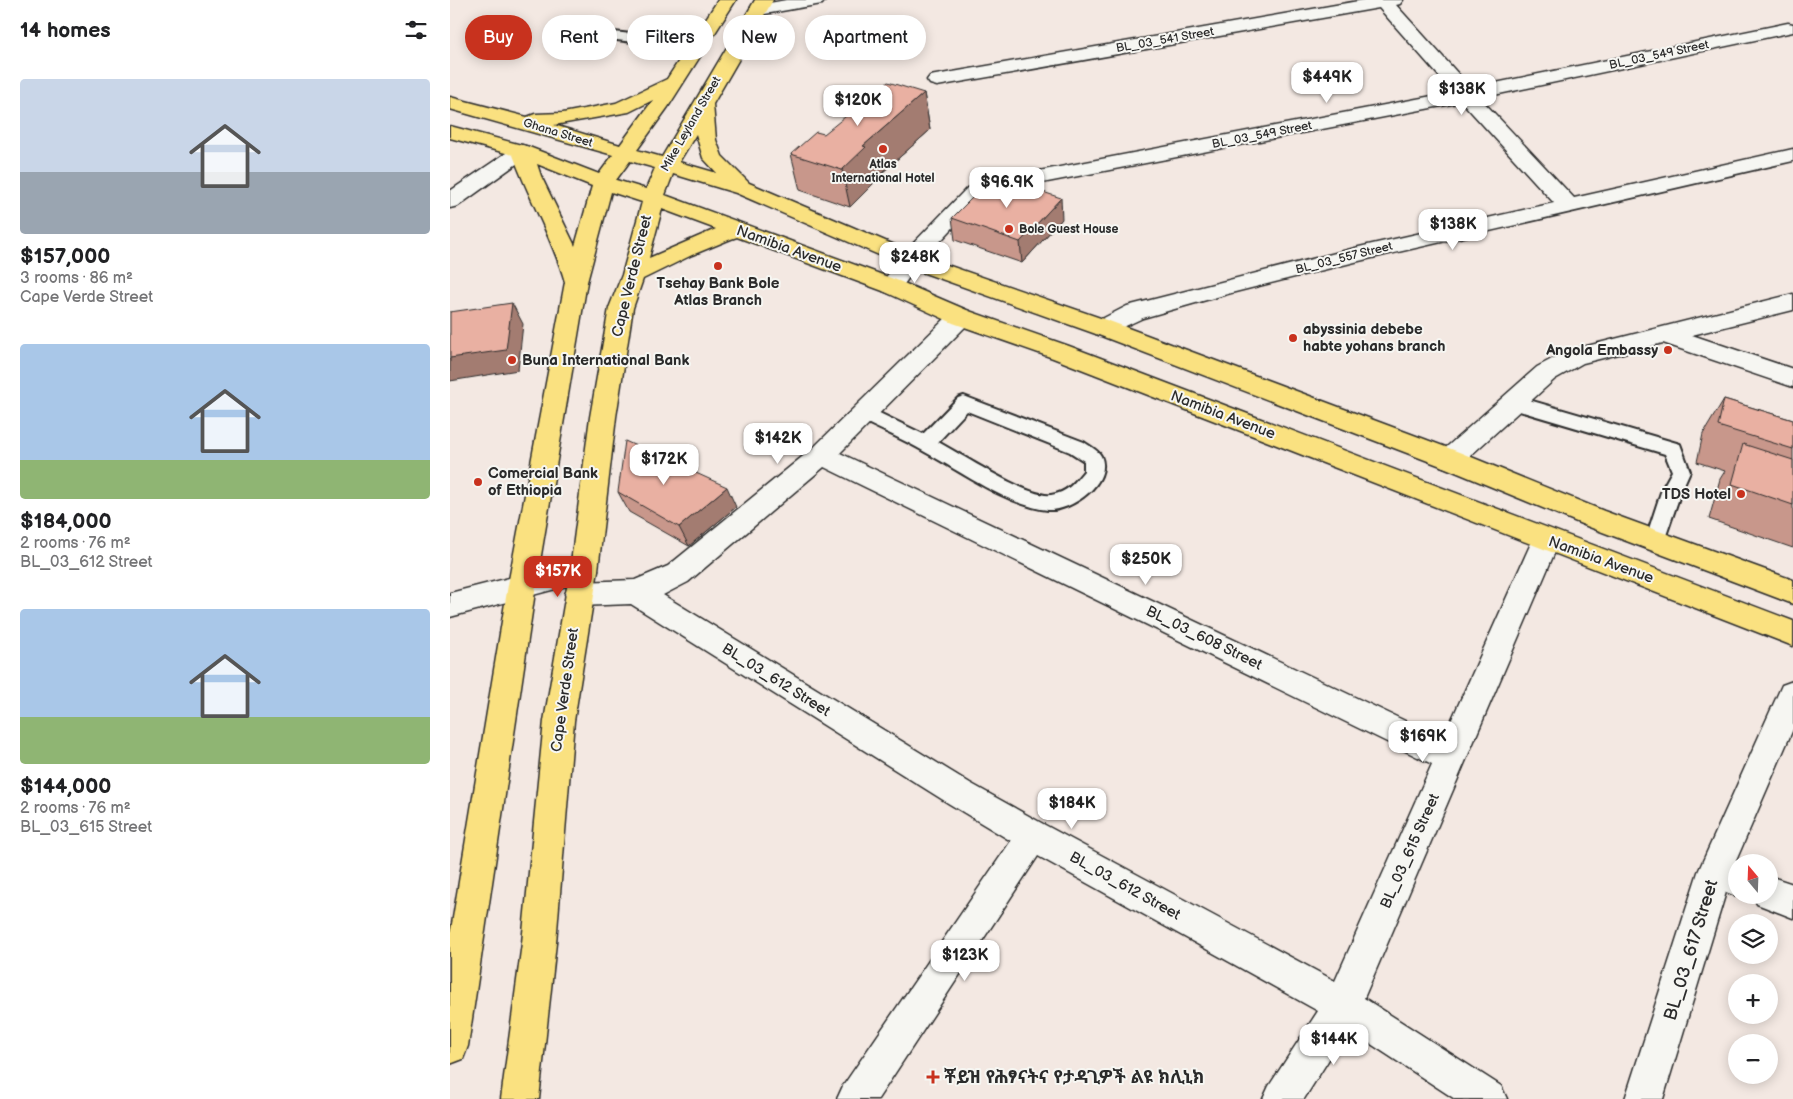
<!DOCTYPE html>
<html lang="en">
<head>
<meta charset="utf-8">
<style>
	:root { --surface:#fff; --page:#f2f2f2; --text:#202124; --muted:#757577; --accent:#c8321e }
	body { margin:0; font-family:"Balsamiq Sans","Noto Sans Ethiopic",sans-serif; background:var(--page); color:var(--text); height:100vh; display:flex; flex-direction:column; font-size:19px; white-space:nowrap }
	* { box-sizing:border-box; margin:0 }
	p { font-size:16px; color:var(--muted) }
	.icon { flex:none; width:28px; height:28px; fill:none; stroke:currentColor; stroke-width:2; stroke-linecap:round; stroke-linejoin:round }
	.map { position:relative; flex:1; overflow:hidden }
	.details { display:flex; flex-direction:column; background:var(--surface); width:450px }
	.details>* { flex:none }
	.top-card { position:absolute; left:15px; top:15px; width:475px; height:45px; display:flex; gap:10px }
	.needle { width:32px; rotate:341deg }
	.controls { position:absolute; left:1278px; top:854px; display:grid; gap:10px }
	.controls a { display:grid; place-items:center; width:50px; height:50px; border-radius:50%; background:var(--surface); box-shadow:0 2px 12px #0003; font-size:25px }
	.price { position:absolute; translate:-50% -42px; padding:0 11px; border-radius:10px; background:#fff; color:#222; font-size:16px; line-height:32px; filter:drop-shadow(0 1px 2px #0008) }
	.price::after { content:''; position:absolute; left:50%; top:30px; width:15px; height:11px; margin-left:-8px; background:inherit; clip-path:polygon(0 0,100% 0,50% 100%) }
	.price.on { background:var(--accent); color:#fff }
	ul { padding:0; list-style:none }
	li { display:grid; align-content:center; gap:10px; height:265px; padding:0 20px }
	li span { display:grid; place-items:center; height:155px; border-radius:5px; color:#555 }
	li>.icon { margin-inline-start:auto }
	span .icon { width:90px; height:90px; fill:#fffc; stroke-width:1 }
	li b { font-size:21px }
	h2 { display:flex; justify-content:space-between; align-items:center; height:60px; padding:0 20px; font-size:21px }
	.tag { padding:0 18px; border-radius:22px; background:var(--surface); box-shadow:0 2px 12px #0003; font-size:18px; line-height:45px }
	.tag.on { background:var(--accent); color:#fff }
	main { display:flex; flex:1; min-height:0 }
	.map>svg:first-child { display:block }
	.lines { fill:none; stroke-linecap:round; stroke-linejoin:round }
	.lane-casing { stroke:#2b2b2b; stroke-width:4 }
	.street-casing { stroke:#2b2b2b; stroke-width:3 }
	.primary-casing { stroke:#2b2b2b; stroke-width:3 }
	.lane { fill:#f6f6f2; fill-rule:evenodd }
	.street { fill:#f6f6f2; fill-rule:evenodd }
	.primary { fill:#fae180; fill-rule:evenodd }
	.wall { fill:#c8978b; stroke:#2b2b2b }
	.shaded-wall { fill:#a37b71; stroke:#2b2b2b }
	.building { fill:#e9b0a2; stroke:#2b2b2b }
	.poi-dot { fill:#c8321e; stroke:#f6f6f2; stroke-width:2 }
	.labels { text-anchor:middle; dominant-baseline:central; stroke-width:4; stroke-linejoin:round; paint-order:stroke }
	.far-street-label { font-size:12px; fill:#2b2b2b; stroke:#f6f6f2 }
	.far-poi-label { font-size:12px; font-weight:bold; fill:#2b2b2b; stroke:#f6f6f2 }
	.street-label { font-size:15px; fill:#2b2b2b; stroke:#f6f6f2 }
	.poi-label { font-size:15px; font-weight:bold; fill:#2b2b2b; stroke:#f6f6f2; text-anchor:start }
	.near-street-label { font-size:18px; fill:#2b2b2b; stroke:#f6f6f2 }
	.near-poi-label { font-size:18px; font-weight:bold; fill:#2b2b2b; stroke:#f6f6f2; text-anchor:start }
</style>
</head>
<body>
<main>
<section class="details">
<h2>14 homes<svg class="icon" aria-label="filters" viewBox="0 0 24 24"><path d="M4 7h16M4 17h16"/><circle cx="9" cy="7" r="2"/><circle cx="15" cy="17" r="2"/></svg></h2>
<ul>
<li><span style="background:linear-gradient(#c9d6e8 60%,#9aa5b1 0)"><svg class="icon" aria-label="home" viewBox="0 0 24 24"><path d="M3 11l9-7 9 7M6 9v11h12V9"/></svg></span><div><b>$157,000</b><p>3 rooms · 86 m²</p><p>Cape Verde Street</p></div></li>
<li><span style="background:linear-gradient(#a9c7e8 75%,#8fb573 0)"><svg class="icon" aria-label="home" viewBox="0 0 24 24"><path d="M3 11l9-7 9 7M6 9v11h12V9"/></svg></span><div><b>$184,000</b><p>2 rooms · 76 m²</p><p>BL_03_612 Street</p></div></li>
<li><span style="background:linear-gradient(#a9c7e8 70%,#8fb573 0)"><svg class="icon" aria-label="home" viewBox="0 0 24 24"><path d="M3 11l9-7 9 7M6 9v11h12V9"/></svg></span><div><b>$144,000</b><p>2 rooms · 76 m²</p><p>BL_03_615 Street</p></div></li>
</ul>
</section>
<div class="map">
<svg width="1343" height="1099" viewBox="0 0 1343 1099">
	<rect width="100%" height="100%" fill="#f3e8e2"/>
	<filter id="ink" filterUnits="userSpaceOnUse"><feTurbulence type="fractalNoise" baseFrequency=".02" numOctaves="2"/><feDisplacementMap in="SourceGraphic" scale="10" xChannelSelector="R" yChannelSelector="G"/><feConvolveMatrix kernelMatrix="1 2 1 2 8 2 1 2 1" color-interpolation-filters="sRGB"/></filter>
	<g filter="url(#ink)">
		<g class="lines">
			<g class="lane-casing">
				<path id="lane" d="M139 29 248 42 255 46 248 50 134 36 132 33Z
					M1062 395 1230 444 1240 471 1232 489 1212 547 1205 549 1198 547 1195 541 1212 489 1222 471 1215 454 1056 407 1053 402 1056 397Z
					M514 396 634 442C639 446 648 450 651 456 663 482 621 512 598 510 558 506 510 471 475 452 453 439 429 429 407 418L404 413 407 408 413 406 419 408 473 434 508 398ZM517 411 620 452 634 461V471C625 482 617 493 601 495 578 498 511 454 488 442Z"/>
			</g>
			<g class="street-casing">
				<path id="street" d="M336 0H375L372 4 366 5 309 15 303 14 300 10 303 6Z
					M914 0H953L950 4 946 5 1021 88 1338 23 1343 24V32L1338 33 1030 98 1124 198 1343 149V161L909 261 781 293 693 318 654 336 646 334 642 328 646 322 677 306 909 247 1104 203 1012 102 561 189 531 198 468 265 449 291 441 294 433 291 430 286 452 255 517 188 557 177 1003 92 929 8 487 86 480 84 477 80 480 76Z
					M72 145 79 147 82 151 79 155 8 206 0 208V191L65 147Z
					M1343 294V310L1242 335 1343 369V387L1213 343 1133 363 1105 379 1009 466 1000 469 991 466 987 459 991 452 1087 367 1117 351Z
					M511 309 519 311 523 317 519 323 390 453 993 739 1086 532 1096 529 1106 532 1110 540 914 998 1051 1086 1057 1099H1005L898 1029 854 1099H813L819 1086 868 1011 588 856 428 1099H387L393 1086 561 841 498 803 181 604 129 606 119 602 115 594 119 586 128 583 0 617V593L134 559 144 562 148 570 144 578 130 582 185 580 218 566 363 448 503 311ZM374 467 982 764 885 981 595 825 520 783 213 595 238 582Z
					M1343 681V729L1285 863 1286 895H1289L1286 896 1276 892 1213 1099H1175L1248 872 1332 685Z
					M1319 876 1343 884V918L1307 904 1303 895H1319Z"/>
			</g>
			<g class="primary-casing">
				<path id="primary" d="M268 0H286L218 107 187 150 212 157 305 0H323L263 104 266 140 272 156 299 183 468 255 662 322 1009 452 1154 511 1343 580V604L1134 525 991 466 646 334 452 265 286 193 223 174 215 195 449 281 519 311 619 346 1343 621V646L603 358 503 323 433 291 287 237 281 239 242 255 193 279 183 308 166 417 148 570 124 721 106 943 89 1099H51L72 943 94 721 120 570 140 417 159 308 172 275 192 202 161 192 137 282 86 585 18 1046 13 1059 0 1064V936L58 585 115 282C102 237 79 199 63 155L0 138V126L79 147 149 174 163 155 0 109V97L77 117 85 114 113 113 166 103 217 79ZM203 100 170 145 104 125 179 112ZM246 134 253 158 267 173 229 162ZM180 161 205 168 196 189 166 180ZM87 164 142 186 125 246 91 176ZM212 209 266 229 199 258Z"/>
			</g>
			<use href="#lane" class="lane"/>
			<use href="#street" class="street"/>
			<use href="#primary" class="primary"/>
		</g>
		<path class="wall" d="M474 93 480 130 423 181V184L400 207 350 190 341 154Z
			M502 218 612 219 572 263 505 240Z
			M1274 399 1343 420V548L1259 519 1270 479 1275 471 1247 462 1253 434Z
			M168 492 286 507 239 546 179 512Z"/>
		<path class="shaded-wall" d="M474 93 480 130 423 181V184L400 207 392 170 413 146Z
			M611 198 612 219 572 263 570 242Z
			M62 303 73 324 68 370 0 381V358Z
			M277 487 286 507 239 546 229 527Z"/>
		<path class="building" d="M438 82 474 93 413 146 416 147 392 170 341 154 366 132 374 134Z
			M544 176 611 198 570 242 502 218Z
			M62 303 56 350 0 358V312Z
			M1274 399 1343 420V449L1268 426Z
			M175 441 277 487 229 527 168 492Z
			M1293 444 1343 460V505L1282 484Z"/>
	</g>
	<g class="poi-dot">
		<circle cx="433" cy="149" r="5"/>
		<circle cx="559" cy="229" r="5"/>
		<circle cx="268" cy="266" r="5"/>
		<circle cx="843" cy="338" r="5"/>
		<circle cx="1218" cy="350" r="5"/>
		<circle cx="62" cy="360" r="5"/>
		<circle cx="28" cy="482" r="5"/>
		<circle cx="1291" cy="494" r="5"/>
		<path d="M480.5 1069.5h5v5h5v5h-5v5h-5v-5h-5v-5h5z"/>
	</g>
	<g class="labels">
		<g class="far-street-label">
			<text transform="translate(715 40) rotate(-10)">BL_03_541 Street</text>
			<text transform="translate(1209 55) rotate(-12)">BL_03_549 Street</text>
			<text transform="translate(241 124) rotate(-60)">Mike Leyland Street</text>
			<text transform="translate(108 133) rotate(17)">Ghana Street</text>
			<text transform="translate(812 135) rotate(-11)">BL_03_549 Street</text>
			<text transform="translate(894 258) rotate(-14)">BL_03_557 Street</text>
		</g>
		<g class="far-poi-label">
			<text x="433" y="164">Atlas<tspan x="433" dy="14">International Hotel</tspan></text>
			<text x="569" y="229" text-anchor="start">Bole Guest House</text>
		</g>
		<g class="street-label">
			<text transform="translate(339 249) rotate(20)">Namibia Avenue</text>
			<text transform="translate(182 276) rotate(-76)">Cape Verde Street</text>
			<text transform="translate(773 415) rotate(21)">Namibia Avenue</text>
			<text transform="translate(1151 560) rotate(20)">Namibia Avenue</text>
			<text transform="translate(754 638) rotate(26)">BL_03_608 Street</text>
			<text transform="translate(326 680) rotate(32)">BL_03_612 Street</text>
			<text transform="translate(115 690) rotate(-82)">Cape Verde Street</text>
			<text transform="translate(960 851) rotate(-66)">BL_03_615 Street</text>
			<text transform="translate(675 886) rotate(29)">BL_03_612 Street</text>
		</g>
		<g class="poi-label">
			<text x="268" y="283" text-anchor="middle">Tsehay Bank Bole<tspan x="268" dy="17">Atlas Branch</tspan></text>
			<text x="853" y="329">abyssinia debebe<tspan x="853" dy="17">habte yohans branch</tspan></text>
			<text x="1208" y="350" text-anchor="end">Angola Embassy</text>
			<text x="72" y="360">Buna International Bank</text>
			<text x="38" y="473">Comercial Bank<tspan x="38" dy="17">of Ethiopia</tspan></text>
			<text x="1281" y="494" text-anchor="end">TDS Hotel</text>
		</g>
		<g class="near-street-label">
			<text transform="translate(1241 950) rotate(-73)">BL_03_617 Street</text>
		</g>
		<g class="near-poi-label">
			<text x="494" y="1077">ቾይዝ የሕፃናትና የታዳጊዎች ልዩ ክሊኒክ</text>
		</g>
	</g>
</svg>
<div class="controls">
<a><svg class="needle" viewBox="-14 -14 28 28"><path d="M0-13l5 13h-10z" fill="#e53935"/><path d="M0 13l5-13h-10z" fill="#757577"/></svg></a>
<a><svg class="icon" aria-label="layers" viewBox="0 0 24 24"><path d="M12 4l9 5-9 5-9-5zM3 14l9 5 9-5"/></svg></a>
<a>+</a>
<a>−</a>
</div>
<b class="price" style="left:877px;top:104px">$449K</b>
<b class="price" style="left:1012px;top:116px">$138K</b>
<b class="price" style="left:408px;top:127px">$120K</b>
<b class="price" style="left:557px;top:209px">$96.9K</b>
<b class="price" style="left:1003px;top:251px">$138K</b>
<b class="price" style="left:465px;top:284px">$248K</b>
<b class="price" style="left:328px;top:465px">$142K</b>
<b class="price" style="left:214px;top:486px">$172K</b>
<b class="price" style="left:696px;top:586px">$250K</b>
<b class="price on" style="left:108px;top:598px">$157K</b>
<b class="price" style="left:973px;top:763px">$169K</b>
<b class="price" style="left:622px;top:830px">$184K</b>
<b class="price" style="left:515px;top:982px">$123K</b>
<b class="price" style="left:884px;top:1066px">$144K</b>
<div class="top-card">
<a class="tag on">Buy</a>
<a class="tag">Rent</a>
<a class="tag">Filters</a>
<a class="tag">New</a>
<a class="tag">Apartment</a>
</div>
</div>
</main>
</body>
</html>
